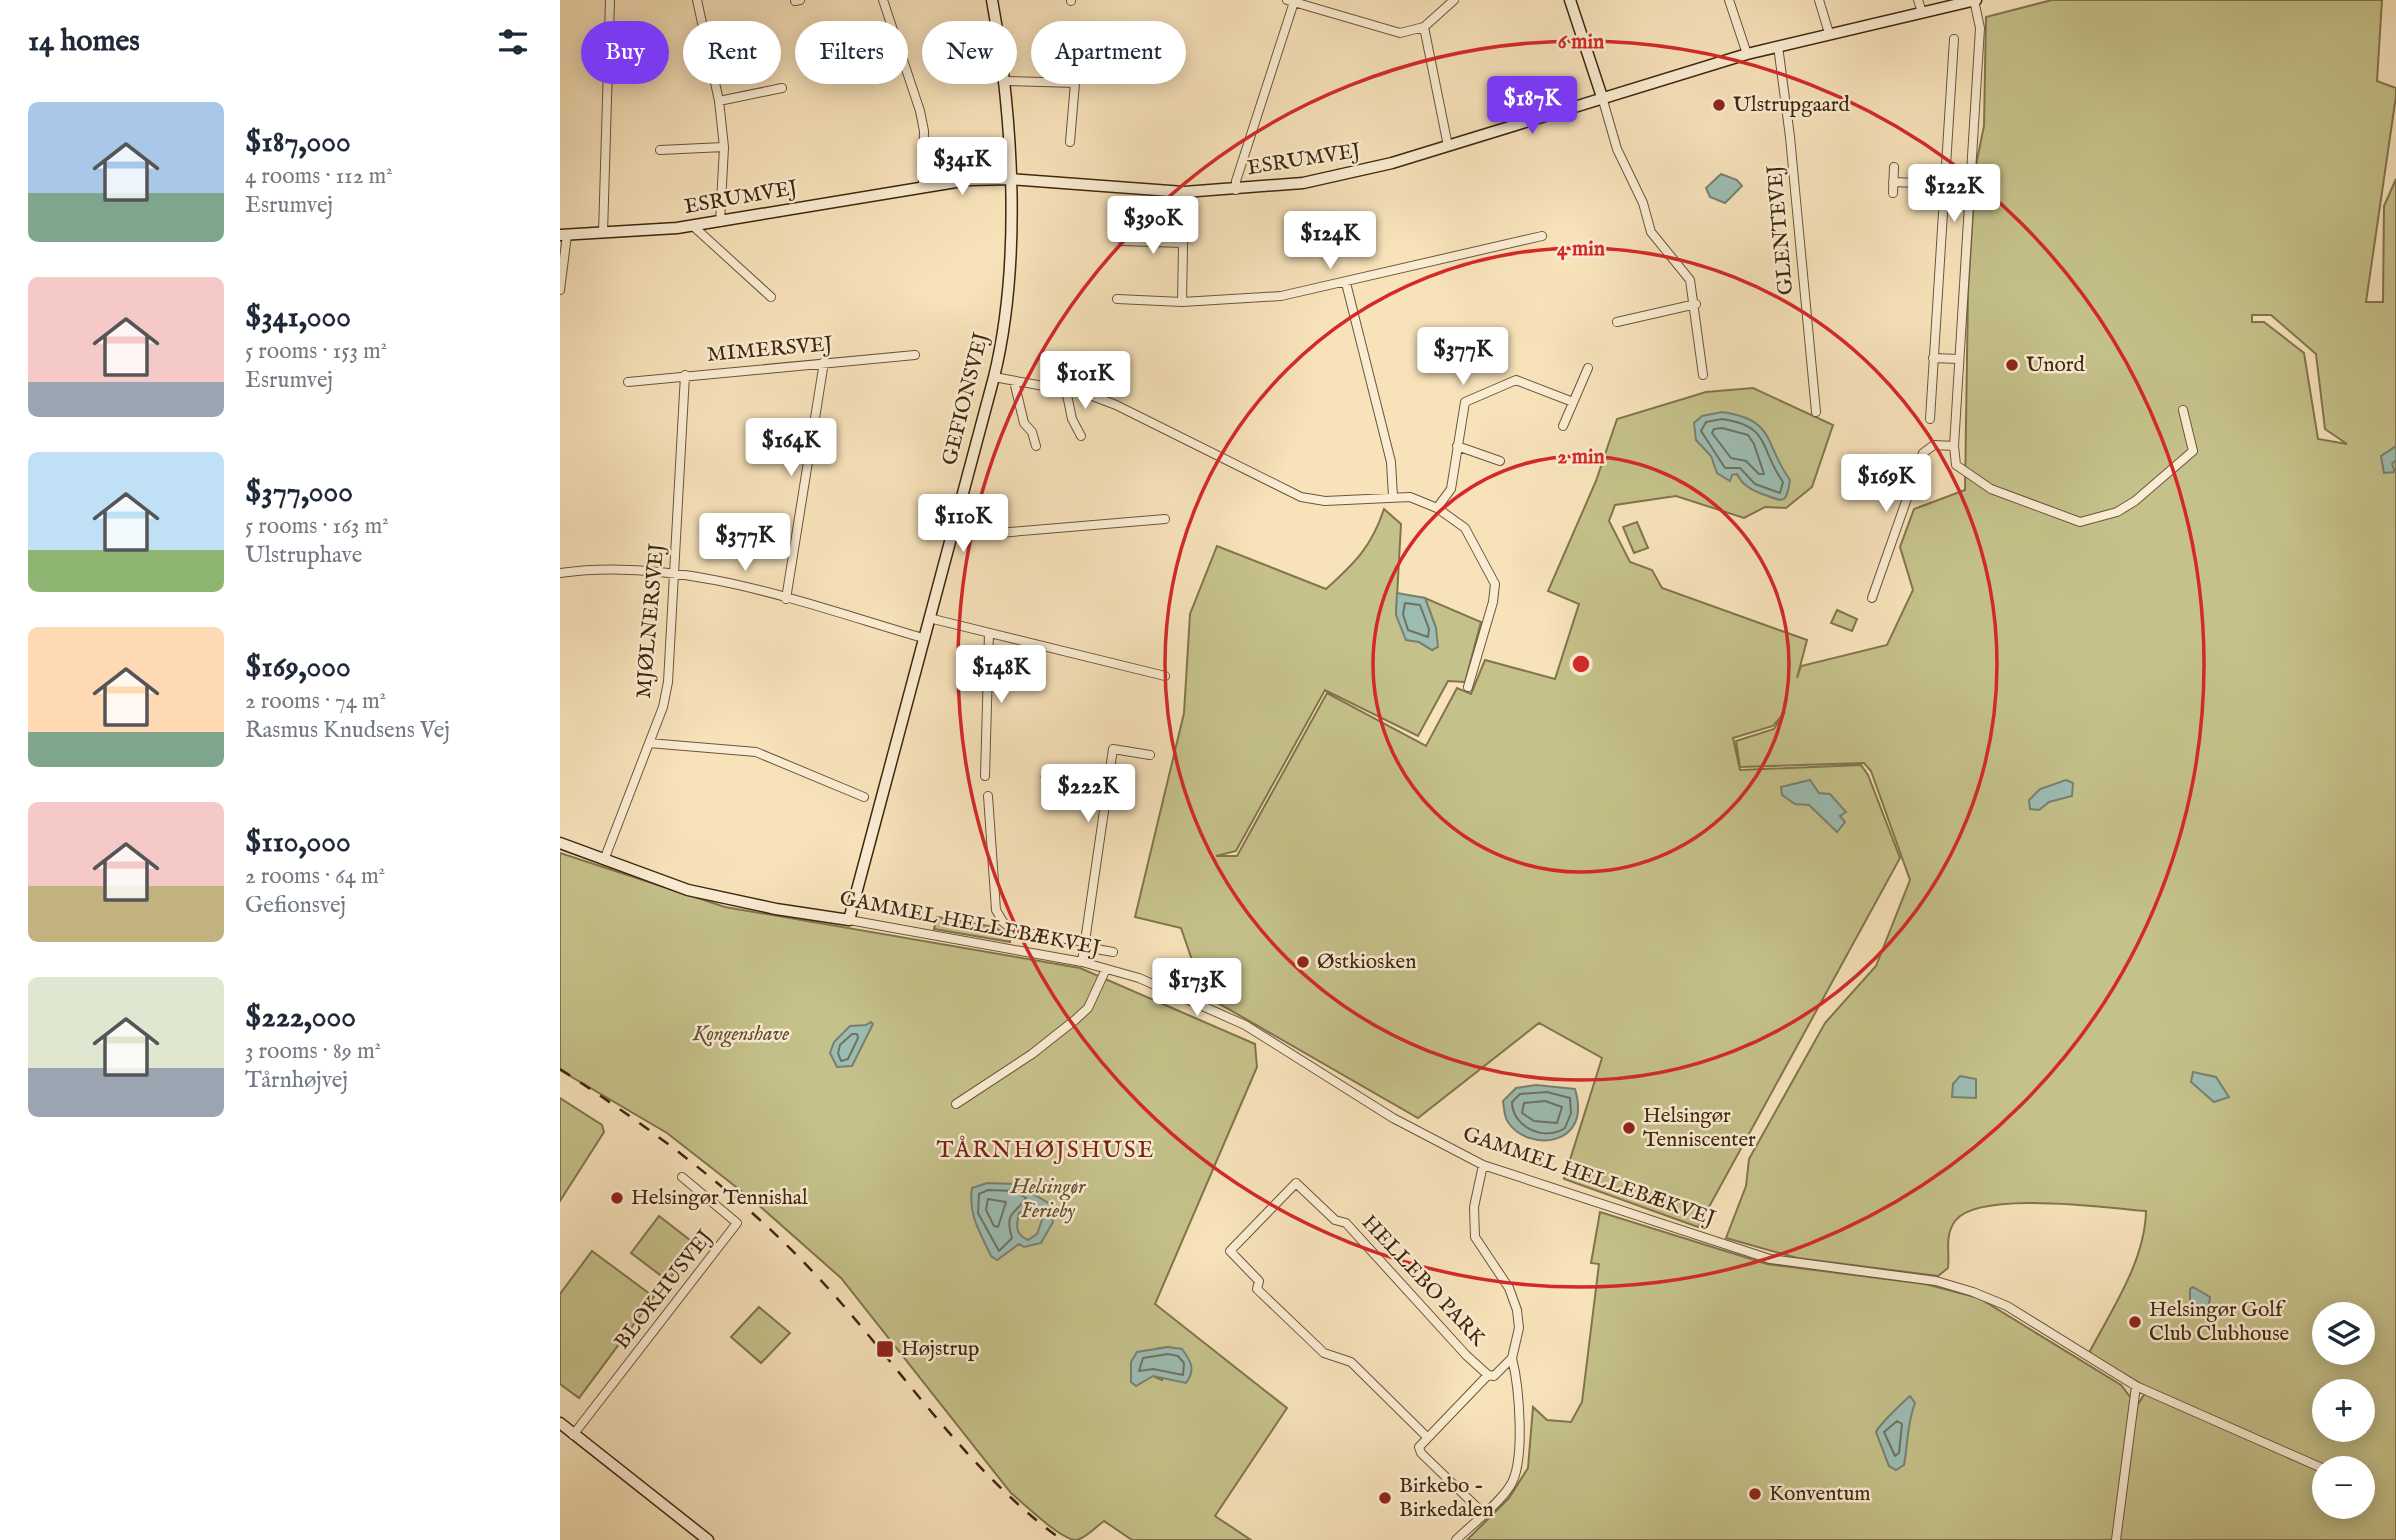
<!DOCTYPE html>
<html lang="en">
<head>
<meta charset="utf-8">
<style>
	:root { --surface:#fff; --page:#f2f2f3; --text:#1f2937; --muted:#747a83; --accent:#7c3aed }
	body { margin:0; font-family:"IM FELL English",serif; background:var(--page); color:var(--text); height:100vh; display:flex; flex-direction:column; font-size:26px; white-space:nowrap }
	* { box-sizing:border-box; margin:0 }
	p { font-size:23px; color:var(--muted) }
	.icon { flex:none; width:38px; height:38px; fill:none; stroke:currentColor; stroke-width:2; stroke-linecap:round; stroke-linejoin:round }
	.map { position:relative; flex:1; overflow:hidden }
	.details { display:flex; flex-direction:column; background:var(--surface); width:560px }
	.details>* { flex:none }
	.top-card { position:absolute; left:21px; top:21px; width:665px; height:63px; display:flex; gap:14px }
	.buttons { position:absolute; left:1752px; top:1302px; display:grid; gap:14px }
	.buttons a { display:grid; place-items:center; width:63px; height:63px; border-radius:50%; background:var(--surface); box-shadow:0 4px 18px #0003; font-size:35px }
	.price { position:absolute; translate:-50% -60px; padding:0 16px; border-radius:7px; background:#fff; color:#222; font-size:23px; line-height:46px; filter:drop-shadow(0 2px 4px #0008) }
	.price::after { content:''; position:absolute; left:50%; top:42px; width:21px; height:16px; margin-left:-10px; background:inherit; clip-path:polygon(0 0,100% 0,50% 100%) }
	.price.selected { background:var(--accent); color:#fff }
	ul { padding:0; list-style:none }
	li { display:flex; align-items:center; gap:21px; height:175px; padding:0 28px }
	li span { display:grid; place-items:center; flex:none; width:196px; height:140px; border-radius:10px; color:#555 }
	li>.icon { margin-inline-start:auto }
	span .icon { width:84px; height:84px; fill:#fffc; stroke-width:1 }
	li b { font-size:30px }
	h2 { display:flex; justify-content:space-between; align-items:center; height:84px; padding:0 28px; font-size:30px }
	.pill { padding:0 24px; border-radius:32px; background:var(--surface); box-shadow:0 4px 18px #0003; font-size:24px; line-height:63px }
	.pill.selected { background:var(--accent); color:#fff }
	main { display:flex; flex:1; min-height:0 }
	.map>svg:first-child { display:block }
	.green { fill:#c5c18a; stroke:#82744c; stroke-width:2; fill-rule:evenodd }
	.water { fill:#9dbdb3; stroke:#778171; stroke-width:2; fill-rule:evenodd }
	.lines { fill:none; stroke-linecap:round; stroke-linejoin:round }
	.shore { stroke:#6e7261; stroke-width:2 }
	.street-casing { stroke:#6c553a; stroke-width:10 }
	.secondary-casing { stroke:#3e260f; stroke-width:13 }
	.street { stroke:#faecd2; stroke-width:8 }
	.secondary { stroke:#faecd2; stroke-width:10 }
	.rail { stroke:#3e260f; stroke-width:2.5; stroke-dasharray:12 12; stroke-linecap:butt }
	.ring { fill:none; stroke:#d62828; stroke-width:3.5 }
	.poi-dot { fill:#8f2418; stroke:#faecd2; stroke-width:2.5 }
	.labels { text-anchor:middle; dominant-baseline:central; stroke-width:5; stroke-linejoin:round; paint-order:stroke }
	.poi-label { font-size:21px; fill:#3e260f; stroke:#faecd2; text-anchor:start }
	.street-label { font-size:21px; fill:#3e260f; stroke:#faecd2 }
	.park-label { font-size:21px; font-style:italic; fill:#604d2e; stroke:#faecd2 }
	.neighbourhood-label { font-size:23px; letter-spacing:2px; fill:#7a1f14; stroke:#faecd2 }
	.centre { fill:#d62828; stroke:#faecd2; stroke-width:3.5 }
	.ring-label { font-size:21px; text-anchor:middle; font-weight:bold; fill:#d62828; stroke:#faecd2; stroke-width:5; stroke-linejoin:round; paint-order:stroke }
</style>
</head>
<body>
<main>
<section class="details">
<h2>14 homes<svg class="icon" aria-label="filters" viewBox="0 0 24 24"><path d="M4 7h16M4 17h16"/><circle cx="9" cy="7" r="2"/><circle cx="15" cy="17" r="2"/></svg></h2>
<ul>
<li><span style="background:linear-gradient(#a9c7e8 65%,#7fa58c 0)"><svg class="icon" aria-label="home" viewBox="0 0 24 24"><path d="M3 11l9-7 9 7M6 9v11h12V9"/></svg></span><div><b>$187,000</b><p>4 rooms · 112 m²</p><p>Esrumvej</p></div></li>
<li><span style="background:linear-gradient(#f6c9c9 75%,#9aa5b1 0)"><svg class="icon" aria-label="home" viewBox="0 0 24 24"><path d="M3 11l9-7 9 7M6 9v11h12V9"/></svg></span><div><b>$341,000</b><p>5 rooms · 153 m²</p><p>Esrumvej</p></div></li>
<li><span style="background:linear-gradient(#bfe0f5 70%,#8fb573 0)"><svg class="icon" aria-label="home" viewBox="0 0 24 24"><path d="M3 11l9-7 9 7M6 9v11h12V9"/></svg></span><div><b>$377,000</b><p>5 rooms · 163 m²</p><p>Ulstruphave</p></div></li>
<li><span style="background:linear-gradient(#ffd9b3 75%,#7fa58c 0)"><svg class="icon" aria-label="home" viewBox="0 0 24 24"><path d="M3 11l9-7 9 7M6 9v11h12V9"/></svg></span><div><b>$169,000</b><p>2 rooms · 74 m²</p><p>Rasmus Knudsens Vej</p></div></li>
<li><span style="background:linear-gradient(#f6c9c9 60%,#c2b280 0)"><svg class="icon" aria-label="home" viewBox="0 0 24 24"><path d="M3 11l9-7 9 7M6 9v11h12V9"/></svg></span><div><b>$110,000</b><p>2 rooms · 64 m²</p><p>Gefionsvej</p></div></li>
<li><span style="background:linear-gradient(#dfe7d0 65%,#9aa5b1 0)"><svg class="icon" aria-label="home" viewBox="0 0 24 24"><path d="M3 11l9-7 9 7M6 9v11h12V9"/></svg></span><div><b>$222,000</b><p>3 rooms · 89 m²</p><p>Tårnhøjvej</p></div></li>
</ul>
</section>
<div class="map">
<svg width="1836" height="1540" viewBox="0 0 1836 1540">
	<rect width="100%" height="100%" fill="#f7e2ba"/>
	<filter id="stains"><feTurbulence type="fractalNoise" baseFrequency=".00286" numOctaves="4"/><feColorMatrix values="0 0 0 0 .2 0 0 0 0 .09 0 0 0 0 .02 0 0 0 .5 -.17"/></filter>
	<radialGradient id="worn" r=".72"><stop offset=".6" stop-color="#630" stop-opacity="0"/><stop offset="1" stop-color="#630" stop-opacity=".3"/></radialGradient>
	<path class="green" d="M1492 0H1822L1817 81 1836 88V96L1806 302H1823L1824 206 1836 179V1540H907L949 1498 968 1468 973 1407 987 1420 1011 1422 1022 1402 1039 1264 1031 1263 1040 1212 1207 1264 1365 1284 1419 1298 1561 1385 1577 1406 1588 1388 1529 1353C1552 1309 1585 1261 1586 1211 1548 1208 1418 1190 1395 1221 1384 1237 1390 1251 1388 1268L1378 1276 1237 1258 1166 1238 1186 1186 1189 1159 1265 1023 1316 966 1350 880 1311 771 1304 763 1180 767 1176 741 1214 729 1225 712 1213 726 1173 738 1180 770 1301 765 1308 775 1340 858 1138 1227 1004 1179 1042 1058 979 1023 858 1118 644 995 621 928 575 917 624 713 630 614 657 546 766 589C795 563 812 546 824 509L841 524 836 615 859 642 872 650 876 628 865 598 921 622 905 682 888 681 858 736 765 690 676 851 656 856H677L767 693 866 746 897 688 911 694 925 660 995 679 1019 604 988 591 1036 481 1057 419 1146 392 1193 388 1273 425 1252 487 1226 508 1205 507 1184 518 1116 496 1055 505 1049 521 1070 562 1092 570 1102 588 1247 640 1237 678 1241 666 1327 645 1353 590 1340 547 1354 509 1405 490 1408 292 1416 165 1424 126 1426 17ZM1692 315H1711L1756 354 1765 429 1787 444 1758 439 1744 353 1704 322H1692ZM1764 1314H1802V1353H1764ZM1764 1391H1802V1430H1764ZM1764 1468H1802V1507H1764Z
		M1077 522 1088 548 1074 553 1063 527Z
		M1277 610 1297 619 1292 631 1271 623Z
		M513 765 536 767 531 808 482 777Z
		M0 853 165 907 520 968 695 1044 697 1067 595 1304 727 1408 655 1516 691 1540H572L544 1521C537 1526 524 1540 516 1540 501 1540 463 1503 451 1493L281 1278 194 1201 107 1133 0 1070ZM608 1347 602 1380 593 1376 588 1377 596 1349Z
		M377 917 434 927 450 936V942L374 929Z
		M0 1098 42 1125 44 1132 0 1201Z
		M99 1216 135 1244 108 1281 71 1253Z
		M32 1251 94 1297 19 1398 0 1384V1294Z
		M199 1307 230 1333 201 1363 171 1337Z"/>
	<path class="water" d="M1161 174 1177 180 1182 186 1165 203 1150 197 1146 188Z
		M1162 412C1217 420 1203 443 1230 480 1226 508 1222 500 1202 494 1192 490 1182 485 1177 474L1172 475 1170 481 1157 473 1151 456 1136 440 1134 423 1142 416Z
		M1836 446V460L1832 464 1835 472 1824 473 1821 456Z
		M837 593 865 598 876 628 878 647 872 650 859 642 846 640 836 615Z
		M1250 780 1259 793 1270 794 1286 812 1280 816 1285 822 1277 832 1249 805 1235 804 1222 795 1221 787Z
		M1506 780 1513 783 1512 796 1489 802 1479 810 1470 809 1469 800 1480 789Z
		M311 1022 313 1024 292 1066 277 1067 270 1053 274 1042 290 1026 306 1025Z
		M1633 1072 1656 1077 1669 1097 1654 1102 1631 1082Z
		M1400 1076 1416 1079V1098L1392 1097 1393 1084Z
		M976 1085 1015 1089C1033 1148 967 1152 948 1122 944 1117 944 1107 943 1101L956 1088Z
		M427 1183 456 1184 490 1204 493 1222 481 1243 464 1247 459 1244 437 1260 431 1256C420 1232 408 1215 412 1188ZM470 1207 484 1214 477 1234 468 1240C455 1234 456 1226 459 1213Z
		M1633 1287 1650 1297 1648 1312 1644 1313 1630 1303V1289Z
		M608 1347 622 1349C631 1361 636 1370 626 1383L593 1376 576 1386 571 1382V1362L577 1352Z
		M1350 1396 1355 1403C1347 1423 1348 1444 1344 1465L1336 1470 1329 1466 1316 1432C1319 1425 1344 1401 1350 1396Z"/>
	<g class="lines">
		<path class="shore" d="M1162 419C1211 426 1199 448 1223 482L1220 493 1195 484 1180 468H1165L1141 431 1146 422Z
			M1162 428 1188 435 1194 444 1204 474H1199L1186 461 1171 458 1152 433 1154 429Z
			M845 603 860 605 869 629 868 637 848 630 843 614Z
			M292 1034H297L298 1038 288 1059 281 1061 278 1053 280 1045Z
			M987 1092 1010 1098 1011 1113 1005 1128C985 1142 952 1127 952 1102L960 1094Z
			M985 1101 1002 1107 997 1123 974 1121 962 1113 964 1103Z
			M428 1190 454 1191 466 1198C455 1215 444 1211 452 1238L439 1251 418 1213 419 1194Z
			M428 1199 446 1202 438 1227 434 1226 426 1210Z
			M608 1354 618 1356 624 1363 623 1375 593 1369 579 1371 583 1358Z
			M1337 1421 1342 1424 1339 1453 1335 1456 1324 1432Z"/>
		<g class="street-casing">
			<path id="street" d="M137 0 159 101 164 147 160 222
				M323 0 360 111 364 131 363 186
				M511 0V1
				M727 0 840 33 864 27 894 0
				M1169 0 1187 54
				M1259 0 1269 33
				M1358 0 1362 12
				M1414 0 1420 28 1394 446 1396 465 1431 489 1520 522 1557 512 1575 501 1633 451 1623 410
				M235 1 240 0
				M864 27 888 146
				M1218 46 1230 137 1256 412
				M445 81 515 83 510 142
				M1042 97 1057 149 1083 203 1091 232 1130 280 1143 375
				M159 101 222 88
				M100 150 164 147
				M1333 182 1385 184
				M676 190V181L734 2
				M1384 190 1410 191
				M1333 193 1334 167
				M133 226 211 297
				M43 233 50 0
				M563 241 623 243
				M786 283 831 462 833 497
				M0 290 7 235
				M557 299 622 302 721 296 982 236
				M622 302 624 192
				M1057 322 1136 304
				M1373 358 1399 359
				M434 377 527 394 556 405 741 497 765 501 850 497 877 508 905 528 935 584 933 602 908 687
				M454 381 464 423 472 432 476 446
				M68 382 355 355
				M506 390 512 419 521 436
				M1370 419 1394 39
				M1003 426 1028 368
				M897 446 940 461
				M877 508 891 489 905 402 956 380 1013 402
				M391 537 605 519
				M0 573C124 556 246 604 363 638
				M1312 598 1363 453 1374 445 1394 446
				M226 599 264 362
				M369 618 605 676
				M89 743 196 752 304 797
				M425 776 429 633
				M428 796 436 910 443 922 454 931 525 942
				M44 860 103 707 108 682 125 375
				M289 920 522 962 579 978 685 1025 833 1118 923 1165 1210 1259 1376 1281 1413 1292 1447 1306 1576 1386 1764 1469
				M525 947 553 952
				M522 962 553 749 590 755
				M396 1104 472 1054 515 1020 528 1008 546 969
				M13 1435 177 1223 122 1177
				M867 1437 791 1362 764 1353 697 1289 699 1281 670 1251 736 1183 775 1220 786 1223 906 1355 928 1375 934 1376 952 1358 959 1328 957 1310 949 1288 915 1237 914 1207 923 1165
				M923 1513 861 1453 859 1447 928 1375
				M896 1540C913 1523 937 1506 950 1486 966 1462 959 1386 952 1358
				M1556 1540 1576 1386"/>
		</g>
		<g class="secondary-casing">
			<path id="secondary" d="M1010 0 1042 97
				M0 235 117 228 408 180 450 179 624 192 743 183 832 163 1187 54 1416 0
				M0 843 128 890 216 909 289 920 434 377C462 262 453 116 432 0
				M0 1423 148 1540"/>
		</g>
		<use href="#street" class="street"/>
		<use href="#secondary" class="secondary"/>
		<path class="rail" d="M0 1069C97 1132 189 1201 267 1287 343 1371 409 1473 502 1540"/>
	</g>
	<g class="ring">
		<circle cx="1021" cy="664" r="208"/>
		<circle cx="1021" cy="664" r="416"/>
		<circle cx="1021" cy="664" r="623"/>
	</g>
	<g class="poi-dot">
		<circle cx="1159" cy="105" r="7"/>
		<circle cx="1452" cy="365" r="7"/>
		<circle cx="743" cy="962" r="7"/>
		<circle cx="1069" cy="1128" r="7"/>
		<circle cx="57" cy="1198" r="7"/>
		<circle cx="1575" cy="1322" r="7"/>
		<rect x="316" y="1340" width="18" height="18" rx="3.5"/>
		<circle cx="1195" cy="1494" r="7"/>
		<circle cx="825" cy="1498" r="7"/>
	</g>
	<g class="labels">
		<g class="poi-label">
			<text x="1173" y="105">Ulstrupgaard</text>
			<text x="1466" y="365">Unord</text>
			<text x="757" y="962">Østkiosken</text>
			<text x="1083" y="1116">Helsingør<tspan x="1083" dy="24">Tenniscenter</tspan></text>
			<text x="71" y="1198">Helsingør Tennishal</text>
			<text x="1589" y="1310">Helsingør Golf<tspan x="1589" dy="24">Club Clubhouse</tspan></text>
			<text x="341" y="1349">Højstrup</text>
			<text x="839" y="1486">Birkebo -<tspan x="839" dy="24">Birkedalen</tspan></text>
			<text x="1209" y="1494">Konventum</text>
		</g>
		<g class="street-label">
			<text transform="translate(744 160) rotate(-9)">ESRUMVEJ</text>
			<text transform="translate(181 198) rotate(-10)">ESRUMVEJ</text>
			<text transform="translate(1221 230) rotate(-95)">GLENTEVEJ</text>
			<text transform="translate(210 350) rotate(-5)">MIMERSVEJ</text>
			<text transform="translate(406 399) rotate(-76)">GEFIONSVEJ</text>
			<text transform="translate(91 621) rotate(-85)">MJØLNERSVEJ</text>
			<text transform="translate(410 924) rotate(11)">GAMMEL HELLEBÆKVEJ</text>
			<text transform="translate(1029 1177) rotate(19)">GAMMEL HELLEBÆKVEJ</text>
			<text transform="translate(863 1281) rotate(47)">HELLEBO PARK</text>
			<text transform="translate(104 1290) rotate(-52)">BLOKHUSVEJ</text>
		</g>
		<g class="park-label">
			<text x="181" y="1034">Kongenshave</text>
			<text x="488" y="1187">Helsingør<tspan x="488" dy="24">Ferieby</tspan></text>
		</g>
		<g class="neighbourhood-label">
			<text x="486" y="1150">TÅRNHØJSHUSE</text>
		</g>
	</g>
	<circle cx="1021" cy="664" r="10" class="centre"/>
	<g class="ring-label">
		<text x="1021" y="48">6 min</text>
		<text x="1021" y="255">4 min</text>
		<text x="1021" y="463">2 min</text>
	</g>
	<rect width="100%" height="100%" filter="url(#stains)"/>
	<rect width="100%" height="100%" fill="url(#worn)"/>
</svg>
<div class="buttons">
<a><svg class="icon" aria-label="layers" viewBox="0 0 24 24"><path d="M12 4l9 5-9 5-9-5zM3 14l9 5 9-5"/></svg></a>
<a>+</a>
<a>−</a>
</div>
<b class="price selected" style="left:972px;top:136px">$187K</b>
<b class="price" style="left:402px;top:197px">$341K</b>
<b class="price" style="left:1394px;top:224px">$122K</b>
<b class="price" style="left:593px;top:256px">$390K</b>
<b class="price" style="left:770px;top:271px">$124K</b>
<b class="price" style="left:903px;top:387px">$377K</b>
<b class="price" style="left:525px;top:411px">$101K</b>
<b class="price" style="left:231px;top:478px">$164K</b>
<b class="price" style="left:1326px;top:514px">$169K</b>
<b class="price" style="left:403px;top:554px">$110K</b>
<b class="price" style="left:185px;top:573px">$377K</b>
<b class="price" style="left:441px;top:705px">$148K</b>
<b class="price" style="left:528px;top:824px">$222K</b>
<b class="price" style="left:637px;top:1018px">$173K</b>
<div class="top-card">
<a class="pill selected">Buy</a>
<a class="pill">Rent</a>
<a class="pill">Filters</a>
<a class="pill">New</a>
<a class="pill">Apartment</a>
</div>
</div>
</main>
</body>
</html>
